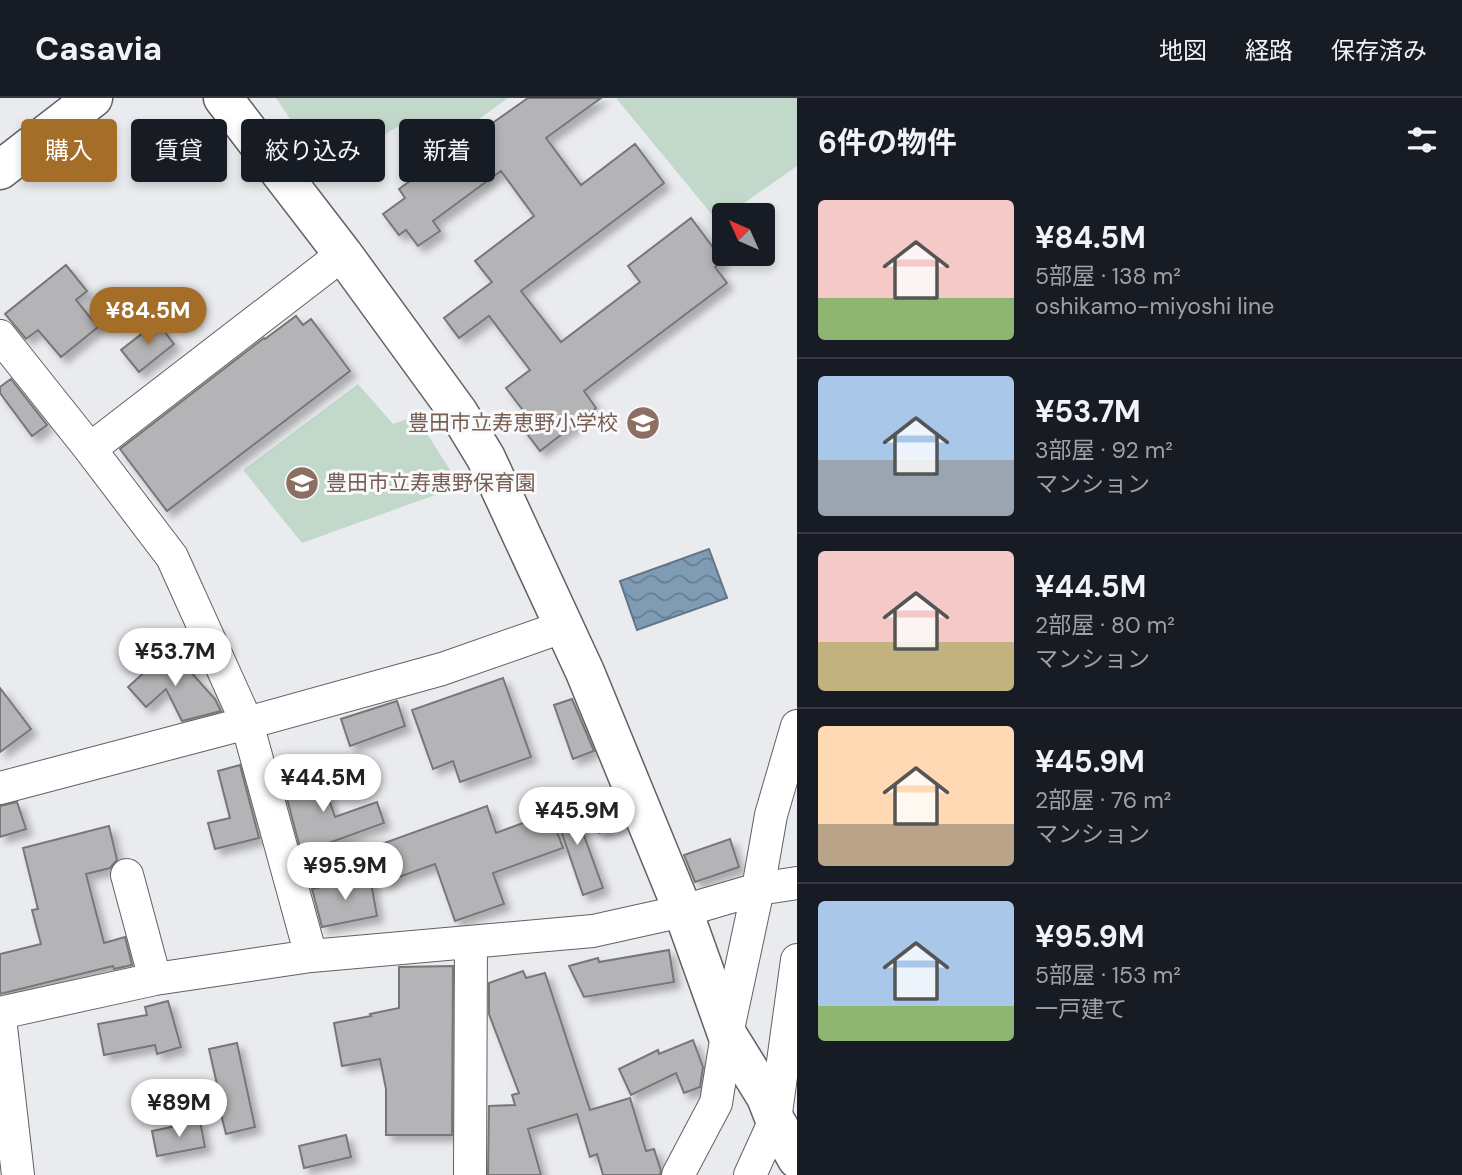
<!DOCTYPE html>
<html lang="ja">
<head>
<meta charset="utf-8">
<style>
	:root { --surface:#171b24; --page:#242831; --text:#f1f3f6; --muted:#9ea1a6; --line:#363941; --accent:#a46d28 }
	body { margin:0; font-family:"DM Sans","Noto Sans JP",sans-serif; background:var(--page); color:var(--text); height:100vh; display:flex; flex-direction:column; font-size:26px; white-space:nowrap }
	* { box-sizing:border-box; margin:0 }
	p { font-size:23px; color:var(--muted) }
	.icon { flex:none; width:38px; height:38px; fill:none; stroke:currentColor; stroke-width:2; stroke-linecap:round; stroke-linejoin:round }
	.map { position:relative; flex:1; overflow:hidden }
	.side { display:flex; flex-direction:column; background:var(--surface); width:665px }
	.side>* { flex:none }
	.banner { position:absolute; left:21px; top:21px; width:665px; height:63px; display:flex; gap:14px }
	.needle { width:46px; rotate:315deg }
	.buttons { position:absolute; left:712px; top:105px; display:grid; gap:14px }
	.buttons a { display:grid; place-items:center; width:63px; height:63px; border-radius:7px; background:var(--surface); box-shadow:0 4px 10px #0003; font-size:35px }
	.price { position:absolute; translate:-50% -60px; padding:0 16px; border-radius:24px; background:#fff; color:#222; font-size:23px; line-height:46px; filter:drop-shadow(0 2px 4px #0008) }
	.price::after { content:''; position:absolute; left:50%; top:42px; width:21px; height:16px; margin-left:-10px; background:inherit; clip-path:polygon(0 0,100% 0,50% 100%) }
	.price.current { background:var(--accent); color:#fff }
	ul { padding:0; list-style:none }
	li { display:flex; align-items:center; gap:21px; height:175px; padding:0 21px }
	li+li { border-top:2px solid var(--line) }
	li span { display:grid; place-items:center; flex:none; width:196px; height:140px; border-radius:7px; color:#555 }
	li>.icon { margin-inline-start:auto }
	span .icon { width:84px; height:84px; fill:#fffc; stroke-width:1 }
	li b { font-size:30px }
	h2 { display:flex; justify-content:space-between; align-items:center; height:84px; padding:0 21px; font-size:30px }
	.pill { padding:0 24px; border-radius:7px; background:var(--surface); box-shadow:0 4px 10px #0003; font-size:24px; line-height:63px }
	.pill.current { background:var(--accent); color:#fff }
	header { display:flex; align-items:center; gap:42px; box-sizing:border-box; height:98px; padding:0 35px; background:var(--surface); border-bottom:2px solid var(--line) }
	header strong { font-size:33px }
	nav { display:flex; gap:38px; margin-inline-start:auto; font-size:24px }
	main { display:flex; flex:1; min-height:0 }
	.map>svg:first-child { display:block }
	.green { fill:#c1d8ca }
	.water { fill:url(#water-waves); stroke:#617587; stroke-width:2 }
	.building { fill:#b4b4b7; stroke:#767779; stroke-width:2; filter:url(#shadow) }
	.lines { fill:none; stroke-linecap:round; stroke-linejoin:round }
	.minor-casing { stroke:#606163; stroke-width:34 }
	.tertiary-casing { stroke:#606163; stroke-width:41 }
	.secondary-casing { stroke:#606163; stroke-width:41 }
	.minor { stroke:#fff; stroke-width:32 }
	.tertiary { stroke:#fff; stroke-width:38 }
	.secondary { stroke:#fff; stroke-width:38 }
	.labels { text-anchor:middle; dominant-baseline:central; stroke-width:6; stroke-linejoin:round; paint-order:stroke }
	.education-label { font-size:21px; fill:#785e54; stroke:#f8f9fb; text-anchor:end }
</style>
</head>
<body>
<header>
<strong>Casavia</strong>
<nav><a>地図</a><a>経路</a><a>保存済み</a></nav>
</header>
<main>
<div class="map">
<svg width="797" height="1077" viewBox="0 0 797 1077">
	<defs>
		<pattern id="water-waves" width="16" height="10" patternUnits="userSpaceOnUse" patternTransform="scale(1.75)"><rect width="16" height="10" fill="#809cb5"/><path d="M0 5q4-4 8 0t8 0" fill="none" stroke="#687e92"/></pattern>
		<filter id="shadow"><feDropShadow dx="6" dy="6" stdDeviation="3.5" flood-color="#0004"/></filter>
	</defs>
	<rect width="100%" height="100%" fill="#eaebee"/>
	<path class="green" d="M276 0H508L449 43 405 24 325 73Z
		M616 0H797V68L727 117H724V119L718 124Z
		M358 286 393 326 416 318 460 388 302 445 243 372Z"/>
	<path class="water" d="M709 451 727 500 637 532 620 483Z"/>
	<path class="building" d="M528 0H601L546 40 581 87 635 46 664 85 521 193 561 244 640 184 628 168 691 120 723 163 715 169 727 185 584 293 596 310 540 353 516 321 525 315 506 290 530 272 489 218 459 240 444 220 492 184 475 163 534 118 501 73 433 123 440 133 418 148 406 132 399 137 383 116 405 100 399 91 490 25 491 26Z
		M66 167 87 193 76 202 98 229 61 259 38 232 26 241 5 216Z
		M296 218 303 227 311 221 350 273 167 413 120 351 264 240 265 241Z
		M157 224 174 246 139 274 121 252Z
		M11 281 47 327 32 338 0 295V289Z
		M170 551 215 601 221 613 182 623 166 591 146 609 128 589Z
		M503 580 531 659 460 684 453 663 433 671 412 612Z
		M0 590 31 631 0 654Z
		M572 601 594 653 573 661 554 607Z
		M397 603 405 628 350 648 341 621Z
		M240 667 259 740 215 751 208 725 230 720 218 673Z
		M318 670 335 719 377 704 384 725 312 751 316 761 304 765 282 682Z
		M610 693 624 726 599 735 587 701Z
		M570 699 603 790 583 797 552 706Z
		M17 704 26 731 0 739V708Z
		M487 708 496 735 550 715 563 750 493 775 504 806 455 823 435 766 385 784 373 749Z
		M109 728 117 762 110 770 86 776 104 845 125 839 132 867 114 871 113 868 0 896V856L41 846 32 812 38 811 23 750Z
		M730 741 739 769 695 784 684 757Z
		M370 779 377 818 322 829 312 791Z
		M669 852 674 884 584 899 569 868 598 860 599 864Z
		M453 868 452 1037H386V991L380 961 342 968 334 925 371 918 370 916 399 910V869Z
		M523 873 526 880 545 875 590 1012 630 1000 646 1053 654 1051 661 1073 660 1077H603L597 1056 590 1059 577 1016 528 1031 541 1077H488L489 1008 515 1007 512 997 519 995 489 916V885Z
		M168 903 181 949 157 956 155 947 104 957 98 926 147 917 145 909Z
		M693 942 703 969 700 989 684 995 676 975 631 997 619 971 658 952 659 956Z
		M237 945 255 1029 226 1036 216 996 219 995 209 951Z
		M200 1023 205 1049 157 1058 152 1033Z
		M346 1037 351 1059 304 1070 299 1048Z"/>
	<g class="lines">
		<g class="minor-casing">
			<path id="minor" d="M0 238 90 351 172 459 247 625 311 858
				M90 351 343 156
				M0 690 247 625 442 571 565 528
				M127 777 155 881
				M0 915 155 881 311 858 593 833 683 813 758 791 797 785
				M0 920 18 1077
				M470 1077 471 844
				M678 1077 716 1005 727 936 758 791 771 717 797 628
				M750 1077 775 1022 797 862"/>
		</g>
		<g class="tertiary-casing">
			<path id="tertiary" d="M223 0 343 156 458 314 486 360 585 574 683 813 727 936 766 999 775 1022 797 1061"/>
		</g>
		<g class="secondary-casing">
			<path id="secondary" d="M0 72 93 0"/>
		</g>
		<use href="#minor" class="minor"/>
		<use href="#tertiary" class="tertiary"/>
		<use href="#secondary" class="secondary"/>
	</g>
	<defs>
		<g id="school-disc" transform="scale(1.75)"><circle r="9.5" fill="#8d6e63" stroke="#f8f9fb"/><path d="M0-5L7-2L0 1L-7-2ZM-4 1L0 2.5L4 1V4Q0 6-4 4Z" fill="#fff"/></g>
	</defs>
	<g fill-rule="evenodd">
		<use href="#school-disc" x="643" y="325"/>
		<use href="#school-disc" x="302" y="385"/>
	</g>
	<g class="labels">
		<g class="education-label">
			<text x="618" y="325">豊田市立寿恵野小学校</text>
			<text x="326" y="385" text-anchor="start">豊田市立寿惠野保育園</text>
		</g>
	</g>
</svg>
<div class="buttons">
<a><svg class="needle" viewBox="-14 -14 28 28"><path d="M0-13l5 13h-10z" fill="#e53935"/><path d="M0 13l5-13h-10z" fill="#9ea1a6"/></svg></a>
</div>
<b class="price current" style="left:148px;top:249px">¥84.5M</b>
<b class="price" style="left:175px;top:590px">¥53.7M</b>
<b class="price" style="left:323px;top:716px">¥44.5M</b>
<b class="price" style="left:577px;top:749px">¥45.9M</b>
<b class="price" style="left:345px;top:804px">¥95.9M</b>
<b class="price" style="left:179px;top:1041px">¥89M</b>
<div class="banner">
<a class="pill current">購入</a>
<a class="pill">賃貸</a>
<a class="pill">絞り込み</a>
<a class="pill">新着</a>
</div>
</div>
<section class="side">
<h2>6件の物件<svg class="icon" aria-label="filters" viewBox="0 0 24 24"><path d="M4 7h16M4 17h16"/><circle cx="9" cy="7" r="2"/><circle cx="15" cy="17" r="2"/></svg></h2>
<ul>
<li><span style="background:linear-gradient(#f6c9c9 70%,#8fb573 0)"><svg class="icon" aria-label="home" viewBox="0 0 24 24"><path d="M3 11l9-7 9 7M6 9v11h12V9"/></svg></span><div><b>¥84.5M</b><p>5部屋 · 138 m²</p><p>oshikamo-miyoshi line</p></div></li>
<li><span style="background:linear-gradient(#a9c7e8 60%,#9aa5b1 0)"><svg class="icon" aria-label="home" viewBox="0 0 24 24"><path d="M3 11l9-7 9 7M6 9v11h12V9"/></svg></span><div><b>¥53.7M</b><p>3部屋 · 92 m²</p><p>マンション</p></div></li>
<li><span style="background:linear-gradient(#f6c9c9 65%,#c2b280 0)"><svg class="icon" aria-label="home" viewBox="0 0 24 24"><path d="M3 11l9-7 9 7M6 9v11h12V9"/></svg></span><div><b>¥44.5M</b><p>2部屋 · 80 m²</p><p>マンション</p></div></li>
<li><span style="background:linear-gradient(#ffd9b3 70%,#b9a48a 0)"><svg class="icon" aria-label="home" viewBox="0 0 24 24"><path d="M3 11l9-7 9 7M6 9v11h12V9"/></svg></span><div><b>¥45.9M</b><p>2部屋 · 76 m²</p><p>マンション</p></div></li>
<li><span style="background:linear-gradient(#a9c7e8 75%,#8fb573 0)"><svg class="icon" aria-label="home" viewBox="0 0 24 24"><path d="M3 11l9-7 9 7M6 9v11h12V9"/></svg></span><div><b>¥95.9M</b><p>5部屋 · 153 m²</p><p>一戸建て</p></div></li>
</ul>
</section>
</main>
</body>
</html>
